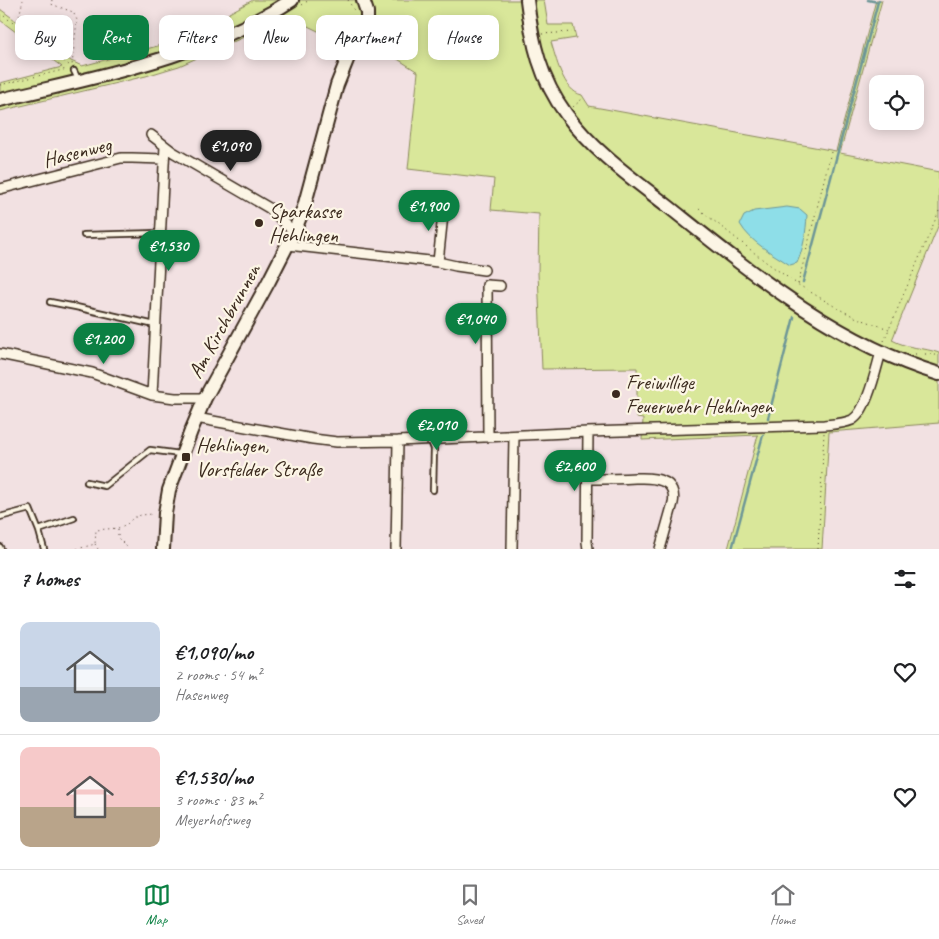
<!DOCTYPE html>
<html lang="en">
<head>
<meta charset="utf-8">
<style>
	:root { --surface:#fff; --page:#f6f6f6; --text:#202124; --muted:#757577; --line:#e0e0e0; --accent:#0b8043 }
	body { margin:0; font-family:Caveat,sans-serif; background:var(--page); color:var(--text); height:100vh; display:flex; flex-direction:column; font-size:19px; white-space:nowrap }
	* { box-sizing:border-box; margin:0 }
	p { font-size:16px; color:var(--muted) }
	.icon { flex:none; width:28px; height:28px; fill:none; stroke:currentColor; stroke-width:2; stroke-linecap:round; stroke-linejoin:round }
	.map { position:relative; height:549px; overflow:hidden }
	.drawer { display:flex; flex-direction:column; background:var(--surface); flex:1 }
	.drawer>* { flex:none }
	.banner { position:absolute; left:15px; top:15px; width:500px; height:45px; display:flex; gap:10px }
	.fabs { position:absolute; left:869px; top:75px; display:grid; gap:10px }
	.fabs a { display:grid; place-items:center; width:55px; height:55px; border-radius:10px; background:var(--surface); box-shadow:0 2px 12px #0003; font-size:25px }
	.price { position:absolute; translate:-50% -42px; padding:0 11px; border-radius:18px; background:var(--accent); color:#fff; font-size:16px; line-height:32px; filter:drop-shadow(0 1px 2px #0008) }
	.price::after { content:''; position:absolute; left:50%; top:30px; width:15px; height:11px; margin-left:-8px; background:inherit; clip-path:polygon(0 0,100% 0,50% 100%) }
	.price.active { background:#222; color:#fff }
	ul { padding:0; list-style:none }
	li { display:flex; align-items:center; gap:15px; height:125px; padding:0 20px }
	li+li { border-top:1px solid var(--line) }
	li span { display:grid; place-items:center; flex:none; width:140px; height:100px; border-radius:10px; color:#555 }
	li>.icon { margin-inline-start:auto }
	span .icon { width:60px; height:60px; fill:#fffc; stroke-width:1 }
	li b { font-size:21px }
	h2 { display:flex; justify-content:space-between; align-items:center; height:60px; padding:0 20px; font-size:21px }
	.chip { padding:0 18px; border-radius:10px; background:var(--surface); box-shadow:0 2px 12px #0003; font-size:18px; line-height:45px }
	.chip.active { background:var(--accent); color:#fff }
	.tabs { display:flex; justify-content:space-around; align-items:center; height:70px; border-top:1px solid var(--line); background:var(--surface); font-size:14px; color:var(--muted) }
	.tabs a { display:grid; justify-items:center; gap:2px }
	.tabs .active { color:var(--accent) }
	.map>svg:first-child { display:block }
	.green { fill:#d9e79a; stroke:#8a885c }
	.water { fill:#8edee8; stroke:#6d9697 }
	.lines { fill:none; stroke-linecap:round; stroke-linejoin:round }
	.stream { stroke:#6d9697; stroke-width:2.5 }
	.lane-casing { stroke:#3b2a1e; stroke-width:8 }
	.street-casing { stroke:#3b2a1e; stroke-width:12 }
	.secondary-casing { stroke:#3b2a1e; stroke-width:16 }
	.path { stroke:#3b2a1e; stroke-width:1; stroke-dasharray:1 4; stroke-linecap:butt }
	.lane { stroke:#fcf5e5; stroke-width:4.5 }
	.street { stroke:#fcf5e5; stroke-width:9 }
	.secondary { stroke:#fcf5e5; stroke-width:12 }
	.poi-dot { fill:#3b2a1e; stroke:#fcf5e5; stroke-width:2 }
	.labels { text-anchor:middle; dominant-baseline:central; stroke-width:4.5; stroke-linejoin:round; paint-order:stroke }
	.street-label { font-size:21px; fill:#3b2a1e; stroke:#fcf5e5 }
	.poi-label { font-size:21px; fill:#3b2a1e; stroke:#fcf5e5; text-anchor:start }
</style>
</head>
<body>
<div class="map">
<svg width="939" height="549" viewBox="0 0 939 549">
	<rect width="100%" height="100%" fill="#f2e1e2"/>
	<filter id="ink" filterUnits="userSpaceOnUse"><feTurbulence type="fractalNoise" baseFrequency=".02" numOctaves="2"/><feDisplacementMap in="SourceGraphic" scale="10" xChannelSelector="R" yChannelSelector="G"/><feConvolveMatrix kernelMatrix="1 2 1 2 8 2 1 2 1" color-interpolation-filters="sRGB"/></filter>
	<g filter="url(#ink)">
		<path class="green" d="M253 0H544L548 25H573L576 38 551 42C556 58 563 91 582 95L589 106 836 151 876 0H882L840 153 939 172V224L892 340C909 349 923 347 939 353V423L829 432 822 549H728L758 435 642 440 643 419 637 418V368L542 369 538 273 539 214 491 210 494 179 408 169 418 72 377 46 356 58 340 51 343 43 289 17 179 66 146 76 0 111V83L62 67 0 20V9L71 61 82 66 184 39 227 22 229 13Z"/>
		<path class="water" d="M787 207 800 209 807 215C806 232 804 247 797 263L790 265C772 253 751 243 740 224L744 216 754 211Z"/>
		<g class="lines">
			<path class="stream" d="M868 0 878 2 879 0
				M803 282 878 2
				M768 418 794 317
				M732 549 763 435"/>
			<g class="lane-casing">
				<path id="lane" d="M74 71 79 81
					M84 235 159 233
					M50 302 76 307 155 325
					M430 439 434 449 433 490
					M87 482 105 486 150 450 180 454
					M0 517 30 509 39 531 44 549
					M39 530 74 518
					M0 547 1 549"/>
			</g>
			<g class="street-casing">
				<path id="street" d="M151 135 173 152 269 208 294 232
					M0 189 121 158H132L163 159
					M288 245 438 262 456 266 484 270
					M438 262 444 205
					M0 354 92 373 152 395 175 398H205
					M152 395 165 146
					M196 418 313 439 337 442 398 441 588 432 824 425C833 424 843 424 852 420 867 412 876 369 881 352
					M588 432 587 542 588 549
					M488 437 487 285 500 286
					M587 479C603 479 619 479 635 478 644 478 654 477 662 481 672 484 675 494 673 503L660 549
					M396 549 398 441
					M512 549 514 436"/>
			</g>
			<g class="secondary-casing">
				<path id="secondary" d="M527 0C532 42 540 79 566 114 593 151 633 179 669 207 752 273 836 343 939 374
					M0 100C99 76 205 57 292 0
					M163 549 165 513 169 490 191 431 205 398 269 281 294 232 304 207 337 85 351 50 367 19V12L363 0"/>
			</g>
			<path class="path" d="M52 0 51 4 73 12 77 20 72 65
				M348 0 355 12
				M302 5 309 0
				M0 13 69 65
				M377 21 382 22
				M17 25 23 0
				M542 34 572 32
				M0 85 67 69
				M573 107 582 99
				M699 209 766 262 797 284 839 309 857 318 889 329
				M798 284 831 152
				M884 341 939 211
				M915 354H932L939 356
				M118 529V538L129 549
				M95 544 98 549
				M77 549 95 544 96 530 118 528 127 524 133 518 141 515 153 514
				M818 549 824 433"/>
			<use href="#lane" class="lane"/>
			<use href="#street" class="street"/>
			<use href="#secondary" class="secondary"/>
		</g>
	</g>
	<g class="poi-dot">
		<circle cx="259" cy="223" r="5"/>
		<circle cx="616" cy="394" r="5"/>
		<rect x="181" y="452" width="10" height="10" rx="2.5"/>
	</g>
	<g class="labels">
		<g class="street-label">
			<text transform="translate(77 152) rotate(-14)">Hasenweg</text>
			<text transform="translate(224 321) rotate(-61)">Am Kirchbrunnen</text>
		</g>
		<g class="poi-label">
			<text x="269" y="211">Sparkasse<tspan x="269" dy="24">Hehlingen</tspan></text>
			<text x="626" y="382">Freiwillige<tspan x="626" dy="24">Feuerwehr Hehlingen</tspan></text>
			<text x="196" y="445">Hehlingen,<tspan x="196" dy="24">Vorsfelder Straße</tspan></text>
		</g>
	</g>
</svg>
<div class="fabs">
<a><svg class="icon" aria-label="locate" viewBox="0 0 24 24"><circle cx="12" cy="12" r="6"/><path d="M12 2v4M12 18v4M2 12h4M18 12h4"/></svg></a>
</div>
<b class="price active" style="left:231px;top:172px">€1,090</b>
<b class="price" style="left:429px;top:232px">€1,900</b>
<b class="price" style="left:169px;top:272px">€1,530</b>
<b class="price" style="left:476px;top:345px">€1,040</b>
<b class="price" style="left:104px;top:365px">€1,200</b>
<b class="price" style="left:437px;top:451px">€2,010</b>
<b class="price" style="left:575px;top:492px">€2,600</b>
<div class="banner">
<a class="chip">Buy</a>
<a class="chip active">Rent</a>
<a class="chip">Filters</a>
<a class="chip">New</a>
<a class="chip">Apartment</a>
<a class="chip">House</a>
</div>
</div>
<section class="drawer">
<h2>7 homes<svg class="icon" aria-label="filters" viewBox="0 0 24 24"><path d="M4 7h16M4 17h16"/><circle cx="9" cy="7" r="2"/><circle cx="15" cy="17" r="2"/></svg></h2>
<ul>
<li><span style="background:linear-gradient(#c9d6e8 65%,#9aa5b1 0)"><svg class="icon" aria-label="home" viewBox="0 0 24 24"><path d="M3 11l9-7 9 7M6 9v11h12V9"/></svg></span><div><b>€1,090/mo</b><p>2 rooms · 54 m²</p><p>Hasenweg</p></div><svg class="icon" aria-label="heart" viewBox="0 0 24 24"><path d="M12 20l-8-8c-3-5 5-10 8-4 3-6 11-1 8 4z"/></svg></li>
<li><span style="background:linear-gradient(#f6c9c9 60%,#b9a48a 0)"><svg class="icon" aria-label="home" viewBox="0 0 24 24"><path d="M3 11l9-7 9 7M6 9v11h12V9"/></svg></span><div><b>€1,530/mo</b><p>3 rooms · 83 m²</p><p>Meyerhofsweg</p></div><svg class="icon" aria-label="heart" viewBox="0 0 24 24"><path d="M12 20l-8-8c-3-5 5-10 8-4 3-6 11-1 8 4z"/></svg></li>
</ul>
</section>
<nav class="tabs">
<a class="active"><svg class="icon" aria-label="map" viewBox="0 0 24 24"><path d="M3 6l6-2 6 2 6-2v14l-6 2-6-2-6 2zM9 4v14M15 6v14"/></svg>Map</a>
<a><svg class="icon" aria-label="saved" viewBox="0 0 24 24"><path d="M7 4h10v16l-5-4-5 4z"/></svg>Saved</a>
<a><svg class="icon" aria-label="home" viewBox="0 0 24 24"><path d="M3 11l9-7 9 7M6 9v11h12V9"/></svg>Home</a>
</nav>
</body>
</html>
